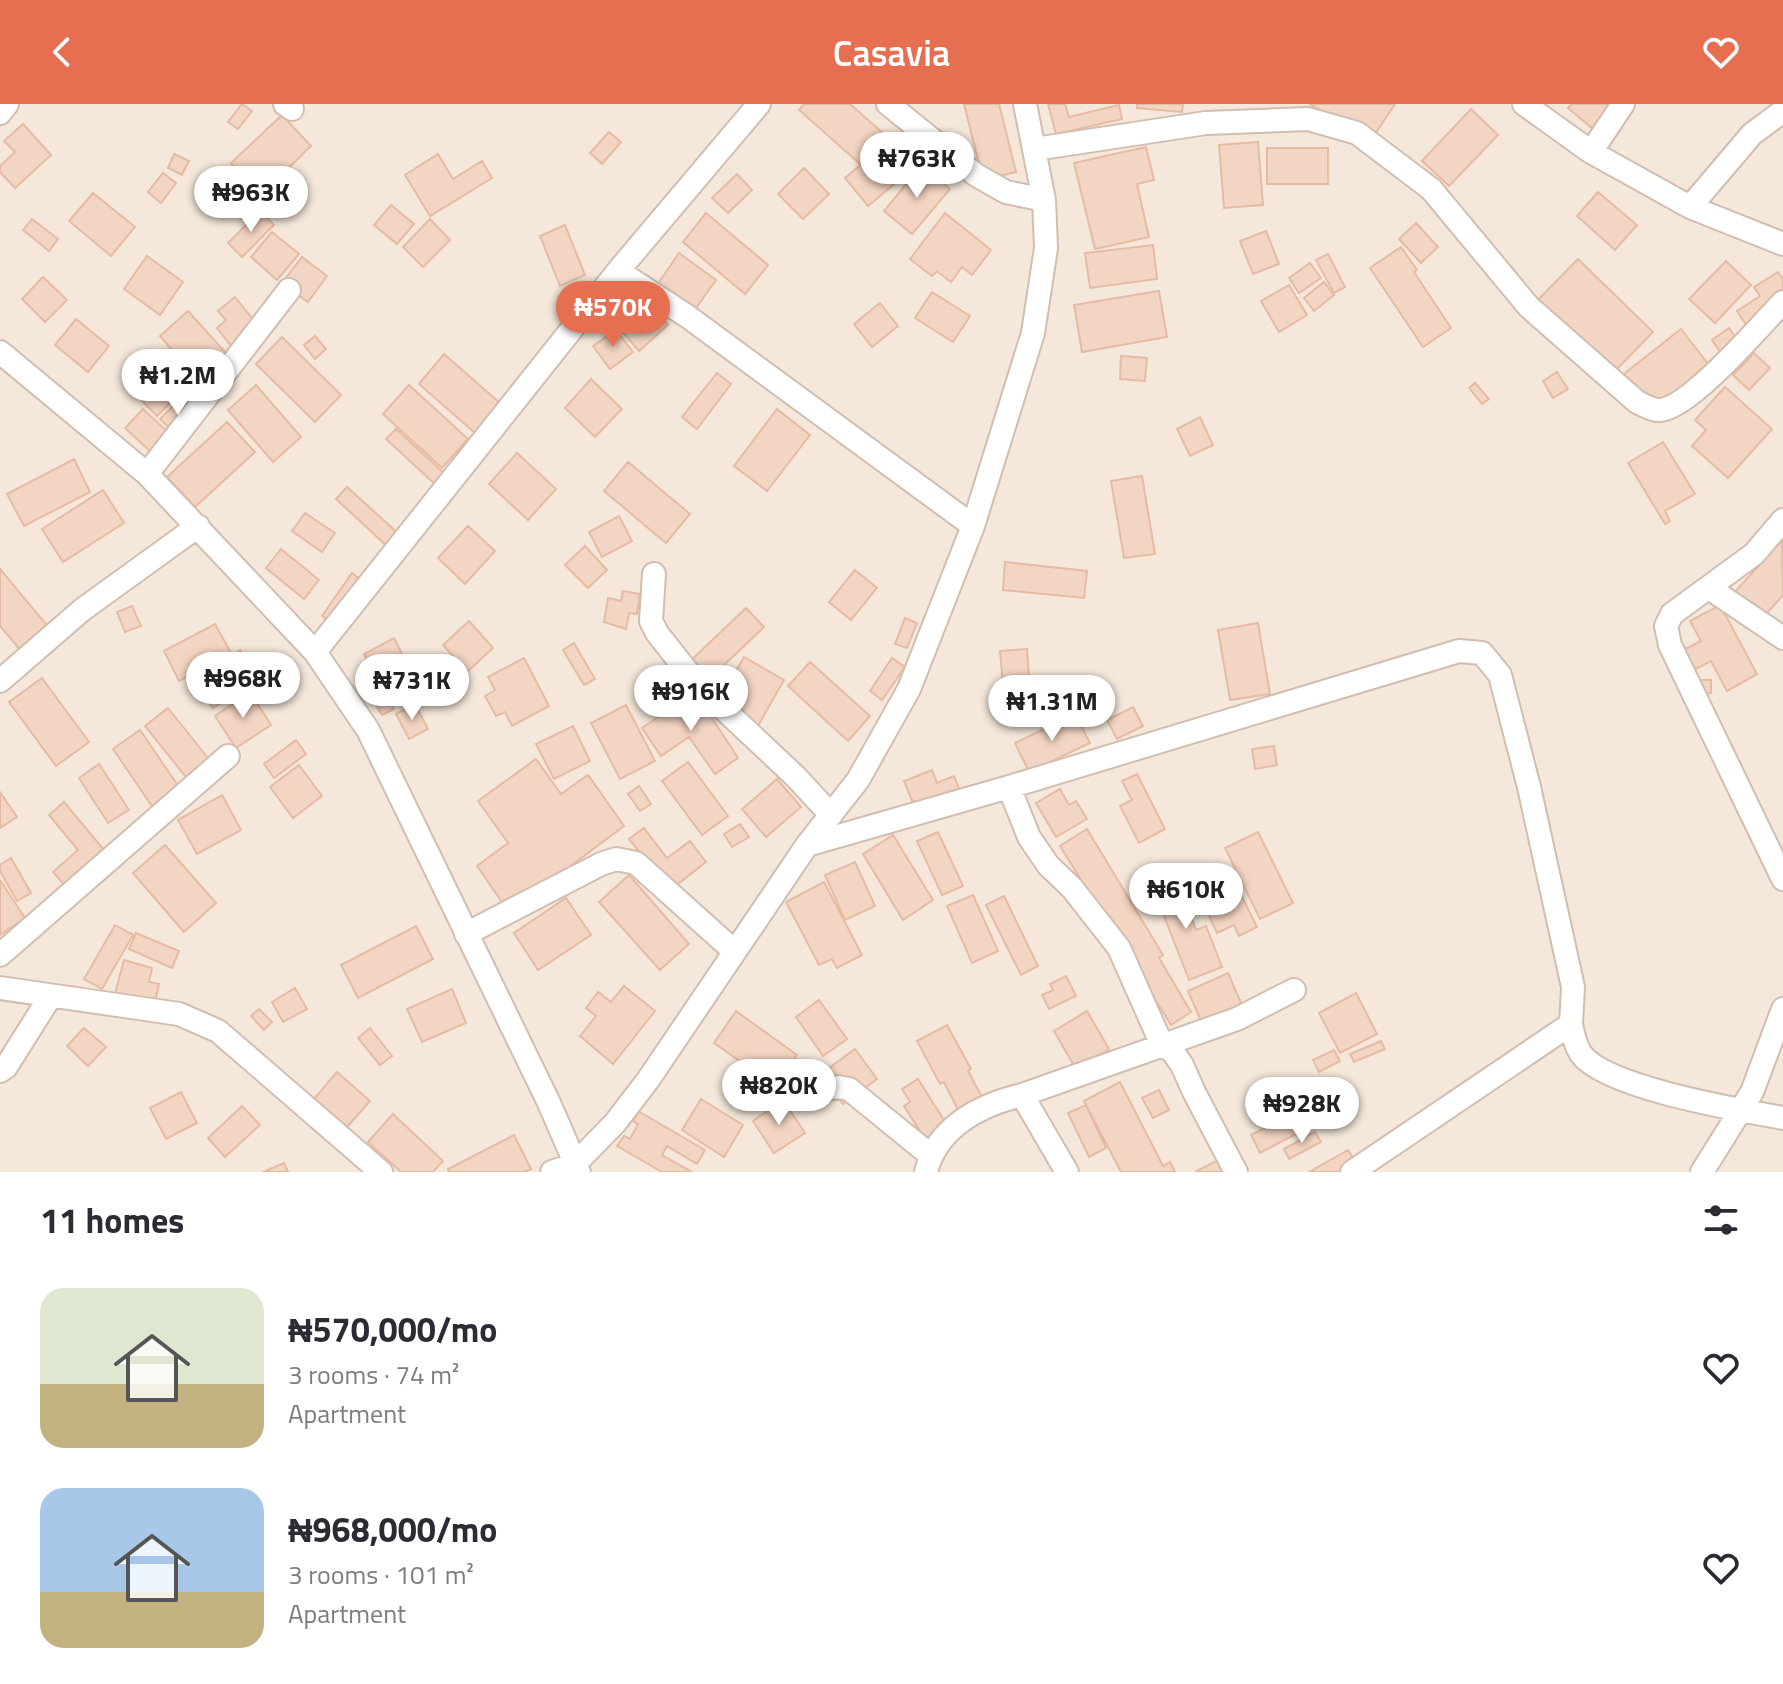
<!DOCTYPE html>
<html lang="en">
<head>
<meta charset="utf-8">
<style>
	:root { --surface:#fff; --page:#f2f2f3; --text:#2b2b33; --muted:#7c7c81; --accent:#e76f51 }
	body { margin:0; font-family:"Titillium Web",sans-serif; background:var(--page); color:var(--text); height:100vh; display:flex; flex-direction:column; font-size:30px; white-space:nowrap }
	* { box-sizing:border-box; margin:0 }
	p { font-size:26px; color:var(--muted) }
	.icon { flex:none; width:44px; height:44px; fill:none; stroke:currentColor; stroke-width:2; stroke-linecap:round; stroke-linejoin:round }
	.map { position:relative; height:1068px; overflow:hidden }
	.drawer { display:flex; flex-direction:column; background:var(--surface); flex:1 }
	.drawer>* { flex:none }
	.price { position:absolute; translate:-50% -68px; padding:0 18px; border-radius:28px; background:#fff; color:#222; font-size:26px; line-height:52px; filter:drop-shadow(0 2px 4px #0008) }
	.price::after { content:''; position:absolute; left:50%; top:48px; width:24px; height:18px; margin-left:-12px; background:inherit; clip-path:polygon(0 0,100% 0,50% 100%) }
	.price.current { background:var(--accent); color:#fff }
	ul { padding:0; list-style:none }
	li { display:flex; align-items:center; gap:24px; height:200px; padding:0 40px }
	li span { display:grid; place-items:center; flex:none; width:224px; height:160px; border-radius:24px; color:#555 }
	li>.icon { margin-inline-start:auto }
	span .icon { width:96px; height:96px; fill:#fffc; stroke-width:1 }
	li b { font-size:34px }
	h2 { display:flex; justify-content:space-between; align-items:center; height:96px; padding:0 40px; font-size:34px }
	header { display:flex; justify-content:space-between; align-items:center; height:104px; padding:0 40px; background:var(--accent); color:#fff; font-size:36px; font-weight:600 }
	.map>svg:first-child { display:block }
	.residential { fill:#f5e8da }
	.building { fill:#f3d5c3; stroke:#e6bba3; stroke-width:2 }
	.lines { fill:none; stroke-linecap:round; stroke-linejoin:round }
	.minor-casing { stroke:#d1beb0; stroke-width:26 }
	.minor { stroke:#fff; stroke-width:22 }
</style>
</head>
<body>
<header><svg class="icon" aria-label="back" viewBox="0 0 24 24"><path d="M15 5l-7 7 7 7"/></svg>Casavia<svg class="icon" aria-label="heart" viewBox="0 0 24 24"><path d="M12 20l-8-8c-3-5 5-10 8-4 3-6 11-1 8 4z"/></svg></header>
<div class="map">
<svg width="1783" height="1068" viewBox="0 0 1783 1068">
	<rect width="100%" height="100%" fill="#fdf6ec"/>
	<path class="residential" d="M0 0H1783V1068H0Z"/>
	<path class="building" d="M242 0 252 7 238 25 228 18Z
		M804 0H850L884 30 859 59 799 6Z
		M964 0H999L1016 68 983 76Z
		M1048 0H1065L1069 13 1119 1 1122 15 1056 30Z
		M1137 0H1183L1182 8 1137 4Z
		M1137 0H1183L1182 8 1137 4Z
		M1310 0H1395L1369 39Z
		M1310 0H1395L1369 39Z
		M1572 0H1614L1593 25 1568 4Z
		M1471 5 1498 31 1449 82 1422 57Z
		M1471 5 1498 31 1449 82 1422 57Z
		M282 11 311 42 243 109 216 81 234 63 231 59Z
		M23 20 51 51 15 84 0 68V62L15 48 4 37Z
		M609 28 621 38 602 60 590 49Z
		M894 33 917 61 868 102 845 74Z
		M1258 38 1263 101 1224 104 1219 41Z
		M1258 38 1263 101 1224 104 1219 41Z
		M1146 43 1154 76 1137 80 1149 133 1095 145 1074 59Z
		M1267 44H1328V80H1267Z
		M1267 44H1328V80H1267Z
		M174 50 189 57 182 71 168 64Z
		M438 50 453 75 482 57 492 74 430 112 405 71Z
		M922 61 950 85 912 130 884 107Z
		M804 64 829 90 803 115 778 90Z
		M163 69 176 79 161 99 148 88Z
		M737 70 752 86 728 109 712 94Z
		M1598 88 1637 121 1615 146 1577 112Z
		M93 89 135 123 111 152 69 117Z
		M391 101 414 120 397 140 374 121Z
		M260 107 274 121 242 153 228 139Z
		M706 109 768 161 745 190 683 138Z
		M945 109 991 146 972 171 962 163 951 178 937 167 932 172 910 155Z
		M32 115 58 135 49 147 23 126Z
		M430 115 450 136 423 163 403 143Z
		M1416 119 1438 143 1421 159 1399 135Z
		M1416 119 1438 143 1421 159 1399 135Z
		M565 121 585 171 560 182 540 132Z
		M1266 127 1279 160 1253 170 1240 137Z
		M1266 127 1279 160 1253 170 1240 137Z
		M272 128 299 150 277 176 251 153Z
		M1153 141 1157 175 1090 184 1085 149Z
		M1401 143 1417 166 1414 168 1451 224 1423 243 1370 164Z
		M1401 143 1417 166 1414 168 1451 224 1423 243 1370 164Z
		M679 149 716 176 693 208 657 181Z
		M1328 150 1345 183 1334 189 1316 156Z
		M1328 150 1345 183 1334 189 1316 156Z
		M147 152 183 178 160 211 124 185Z
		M302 153 327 172 308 198 282 179Z
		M1578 155 1653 228 1614 268 1535 199Z
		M1578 155 1653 228 1614 268 1535 199Z
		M1726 157 1751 181 1715 219 1689 195Z
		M1310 159 1321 174 1299 189 1289 174Z
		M1310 159 1321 174 1299 189 1289 174Z
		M1778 168 1783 175V192L1750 227 1737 207 1760 192 1754 183Z
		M43 173 67 196 45 218 22 195Z
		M1324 178 1334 191 1314 207 1304 194Z
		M1324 178 1334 191 1314 207 1304 194Z
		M1289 181 1307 211 1279 228 1261 197Z
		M1289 181 1307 211 1279 228 1261 197Z
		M1159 187 1167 233 1082 248 1074 201Z
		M932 188 970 212 953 238 915 214Z
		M642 191 668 221 639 247 613 217Z
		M235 193 258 222 232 243 217 224 226 216 218 207Z
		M880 199 898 222 872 243 854 220Z
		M188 207 234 258 205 284 160 232Z
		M76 215 109 242 88 268 55 241Z
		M1729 224 1738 237 1721 249 1712 236Z
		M1681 225 1712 265 1655 310 1624 270Z
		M616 226 633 248 610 265 593 242Z
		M315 232 326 245 315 255 304 241Z
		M282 233 341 291 315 318 256 260Z
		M1754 249 1770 264 1749 286 1733 271Z
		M444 250 500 299 475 329 419 280Z
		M1121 252 1147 254 1145 277 1120 275Z
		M1557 268 1568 285 1553 294 1543 277Z
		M1557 268 1568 285 1553 294 1543 277Z
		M717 269 731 280 697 325 682 313Z
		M169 271 183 286 157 312 142 297Z
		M591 275 622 305 595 333 565 304Z
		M1475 279 1489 295 1482 300 1469 284Z
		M1475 279 1489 295 1482 300 1469 284Z
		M256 281 301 333 273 358 228 306Z
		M409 281 468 335 442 364 383 310Z
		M1725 283 1772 325 1728 374 1692 342 1706 326 1695 316Z
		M179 296 195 312 176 330 160 315Z
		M143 305 170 330 152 349 125 324Z
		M777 305 810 331 767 387 734 362Z
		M1200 313 1213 341 1190 352 1177 325Z
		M227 318 255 348 195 403 167 373Z
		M396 325 446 371 437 382 386 335Z
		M1663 338 1695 390 1665 407 1670 417 1665 420 1628 359Z
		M517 349 556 385 528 416 489 380Z
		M74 355 90 388 24 422 7 390Z
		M628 358 690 410 666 439 604 387Z
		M1142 372 1155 450 1124 454 1111 377Z
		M347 383 400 431 389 444 336 395Z
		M103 386 124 419 63 458 42 425Z
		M305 409 335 429 322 448 292 427Z
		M619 412 632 437 602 453 589 428Z
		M468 422 495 447 465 480 438 454Z
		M1782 436 1783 491 1761 516 1733 490Z
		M585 442 607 466 588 484 565 461Z
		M281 445 319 476 304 495 266 464Z
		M1005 458 1087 467 1084 494 1003 486Z
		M0 465 50 525 22 548 0 522Z
		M855 466 877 484 851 516 829 498Z
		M352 469 366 480 335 522 322 512Z
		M623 487 640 490 637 510 629 509 626 525 604 518 608 494 621 497Z
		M1720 501 1757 570 1727 587 1711 557 1694 566 1683 546 1701 537 1690 517Z
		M132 502 141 522 125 528 117 508Z
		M746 504 764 523 703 581 685 562Z
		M905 514 917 519 907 544 895 540Z
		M469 517 493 544 467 568 443 541Z
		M1258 519 1270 590 1230 596 1218 526Z
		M215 520 231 549 179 577 164 547Z
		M394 534 403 552 373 567 364 550Z
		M574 539 595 575 584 581 563 546Z
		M1027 545 1031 601 1005 603 1000 547Z
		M240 546 255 568 243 576 247 581 213 604 194 575Z
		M744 553 784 576 755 627 718 598Z
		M524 554 549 602 512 622 505 608 496 612 485 592 495 586 488 573Z
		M892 554 905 563 882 596 870 587Z
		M810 558 870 612 848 637 788 582Z
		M42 574 89 638 56 662 9 598Z
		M1699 576H1711V589L1699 590Z
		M380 579 394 605 382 611 368 586Z
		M250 588 271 621 236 644 215 612Z
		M695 588 738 654 715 670 689 633 661 652 642 624Z
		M415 600 428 625 409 635 396 610Z
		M626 601 655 657 620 675 591 619Z
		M1133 603 1143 622 1117 635 1107 616Z
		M168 604 212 659 189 677 145 622Z
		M1075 610 1090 639 1029 668 1015 639Z
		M573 622 590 657 554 675 536 640Z
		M140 626 183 689 156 708 113 645Z
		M296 636 306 650 274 674 264 660Z
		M1274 642 1277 661 1255 665 1252 645Z
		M536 655 561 690 588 671 624 722 509 808 477 762 508 739 478 697Z
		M688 658 728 712 702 731 662 677Z
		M99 660 129 706 108 719 79 674Z
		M299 661 322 692 293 714 270 683Z
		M932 666 937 679 954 672 962 692 917 709 904 677Z
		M1137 670 1165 725 1139 739 1120 702 1132 696 1122 677Z
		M777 675 801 703 766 733 742 705Z
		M639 682 651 700 640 707 628 690Z
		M1060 685 1069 701 1076 697 1087 715 1056 733 1036 699Z
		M0 688 17 713 0 724Z
		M222 691 241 726 197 750 178 716Z
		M64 698 109 752 69 786 53 768 78 746 49 711Z
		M740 720 749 733 732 743 724 730Z
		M644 724 667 754 690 737 706 758 670 786 629 735Z
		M1087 725 1163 851 1159 854 1191 908 1171 921 1060 742Z
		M938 728 963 782 942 791 917 737Z
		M1258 728 1293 799 1260 815 1225 744Z
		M893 731 933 796 903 816 863 750Z
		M165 741 216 799 184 828 133 769Z
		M11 754 31 789 17 797 0 767V761Z
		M855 758 875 802 845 816 825 771Z
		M1215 765 1221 777 1232 772 1257 823 1239 832 1234 821 1217 829 1201 795 1195 798 1186 780Z
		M1169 769 1185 809 1189 807 1196 826 1206 822 1222 863 1189 876 1150 776Z
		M629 771 689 840 660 866 599 798Z
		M0 776 25 814 0 831Z
		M824 778 862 851 837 864 832 855 819 861 786 798Z
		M973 791 998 847 972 859 947 802Z
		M1004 792 1038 862 1021 871 986 801Z
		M566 794 591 831 538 866 514 829Z
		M115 821 133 831 102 885 84 875Z
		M416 822 433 855 358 894 341 861Z
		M136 829 179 847 172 864 129 845Z
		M124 856 152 864 149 878 159 880 153 907 113 897Z
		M1228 869 1245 908 1205 926 1188 887Z
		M1066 872 1076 892 1049 905 1042 891 1053 886 1050 880Z
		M624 882 655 907 613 960 580 932 596 912 586 904 598 888 611 898Z
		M295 884 307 905 283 918 272 898Z
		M452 885 466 919 422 938 407 905Z
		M1356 889 1377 930 1340 949 1319 909Z
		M819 896 847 935 823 952 796 913Z
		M259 905 272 918 264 926 251 912Z
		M736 907 797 951 775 982 714 939Z
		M1087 907 1109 945 1076 965 1054 927Z
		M947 921 971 965 968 967 982 993 958 1006 944 978 940 980 917 937Z
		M84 924 106 943 88 962 67 942Z
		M370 924 392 952 380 961 358 934Z
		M1381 937 1385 945 1354 958 1350 950Z
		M855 945 877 975 843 1000 821 970Z
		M1334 946 1340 957 1319 968 1313 956Z
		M337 968 370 997 347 1023 314 995Z
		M918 975 947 1021 925 1035 904 1002 910 998 902 985Z
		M1120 978 1163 1062 1170 1058 1175 1068H1121L1084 997Z
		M1159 986 1169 1006 1153 1014 1142 994Z
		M181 988 197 1019 166 1035 150 1004Z
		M701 995 743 1021 724 1053 682 1026Z
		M783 996 805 1029 774 1049 753 1017Z
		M1086 1001 1106 1044 1089 1053 1068 1009Z
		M242 1002 260 1021 225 1053 208 1034Z
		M1306 1003 1315 1020 1260 1049 1251 1031Z
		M638 1007 705 1046 697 1060 667 1042 662 1051 692 1068H662L617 1042 624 1032 630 1035 638 1020 633 1017Z
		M393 1010 443 1057 433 1068H401L368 1038Z
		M1315 1028 1321 1038 1289 1055 1284 1045Z
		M514 1031 531 1065 524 1068H449L448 1065Z
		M1348 1046 1357 1061 1344 1068H1309Z
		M1220 1055 1227 1068H1195Z
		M284 1059 288 1068H263Z"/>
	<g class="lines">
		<g class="minor-casing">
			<path id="minor" d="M285 0 292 5
				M888 0 976 71 1006 88 1044 96
				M1524 0 1591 48 1690 103 1783 140
				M0 9 7 0
				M1035 45 1206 19 1308 15 1357 29 1431 85 1529 203 1637 298C1644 301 1653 307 1660 306 1690 304 1760 222 1783 198
				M1591 48 1623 0
				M1690 103 1752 30 1783 7
				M618 167 687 212 973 422
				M0 248 147 370 315 548 368 626 549 999 579 1068
				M147 370 289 186
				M1783 416 1754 450 1672 510 1666 522 1670 541 1783 775
				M654 470 651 517 657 529 698 581 796 673 831 711
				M1709 484 1783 534
				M315 548 618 167 759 0
				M0 577 82 506 198 422
				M1009 683 1459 547 1482 549 1500 571 1529 683 1573 883 1571 920 1352 1068
				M807 741 1009 683 1029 733 1048 761 1072 784 1119 844 1162 941 1173 948 1182 961 1194 988 1236 1068
				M466 830 601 760 616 755 636 759 734 847
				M0 851 228 652
				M0 884 179 910 218 927 381 1068
				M1571 920C1573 930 1575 941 1581 950 1606 984 1740 1006 1783 1014
				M0 967 6 963 50 893
				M812 987 838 983 849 985 930 1051
				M1022 991 1067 1068
				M552 1068 575 1060 615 1019 648 976 807 741 858 676 909 585 973 422 1033 229 1046 144 1044 96 1025 0
				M926 1068C937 1023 980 1001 1022 991L1237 915 1294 886
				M1702 1068 1752 988 1783 905"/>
		</g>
		<use href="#minor" class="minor"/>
	</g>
</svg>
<b class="price" style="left:917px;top:96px">₦763K</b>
<b class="price" style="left:251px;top:130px">₦963K</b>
<b class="price current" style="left:613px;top:245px">₦570K</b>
<b class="price" style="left:178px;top:313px">₦1.2M</b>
<b class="price" style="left:243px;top:616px">₦968K</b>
<b class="price" style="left:412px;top:618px">₦731K</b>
<b class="price" style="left:691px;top:629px">₦916K</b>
<b class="price" style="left:1052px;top:639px">₦1.31M</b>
<b class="price" style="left:1186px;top:827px">₦610K</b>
<b class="price" style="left:779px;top:1023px">₦820K</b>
<b class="price" style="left:1302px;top:1041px">₦928K</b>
</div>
<section class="drawer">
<h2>11 homes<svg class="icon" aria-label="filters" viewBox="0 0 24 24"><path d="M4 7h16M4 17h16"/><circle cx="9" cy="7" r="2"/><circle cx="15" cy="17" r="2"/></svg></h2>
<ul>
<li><span style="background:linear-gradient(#dfe7d0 60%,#c2b280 0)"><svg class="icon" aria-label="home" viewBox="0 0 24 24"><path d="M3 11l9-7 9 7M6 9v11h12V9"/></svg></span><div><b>₦570,000/mo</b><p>3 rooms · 74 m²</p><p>Apartment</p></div><svg class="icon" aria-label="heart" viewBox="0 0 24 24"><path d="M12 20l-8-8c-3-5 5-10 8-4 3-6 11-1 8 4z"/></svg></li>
<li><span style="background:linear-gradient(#a9c7e8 65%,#c2b280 0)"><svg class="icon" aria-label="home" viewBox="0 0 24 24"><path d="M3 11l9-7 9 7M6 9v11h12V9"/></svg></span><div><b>₦968,000/mo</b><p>3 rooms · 101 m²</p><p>Apartment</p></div><svg class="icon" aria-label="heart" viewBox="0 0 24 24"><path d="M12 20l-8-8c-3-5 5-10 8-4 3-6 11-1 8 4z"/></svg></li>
</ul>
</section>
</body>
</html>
